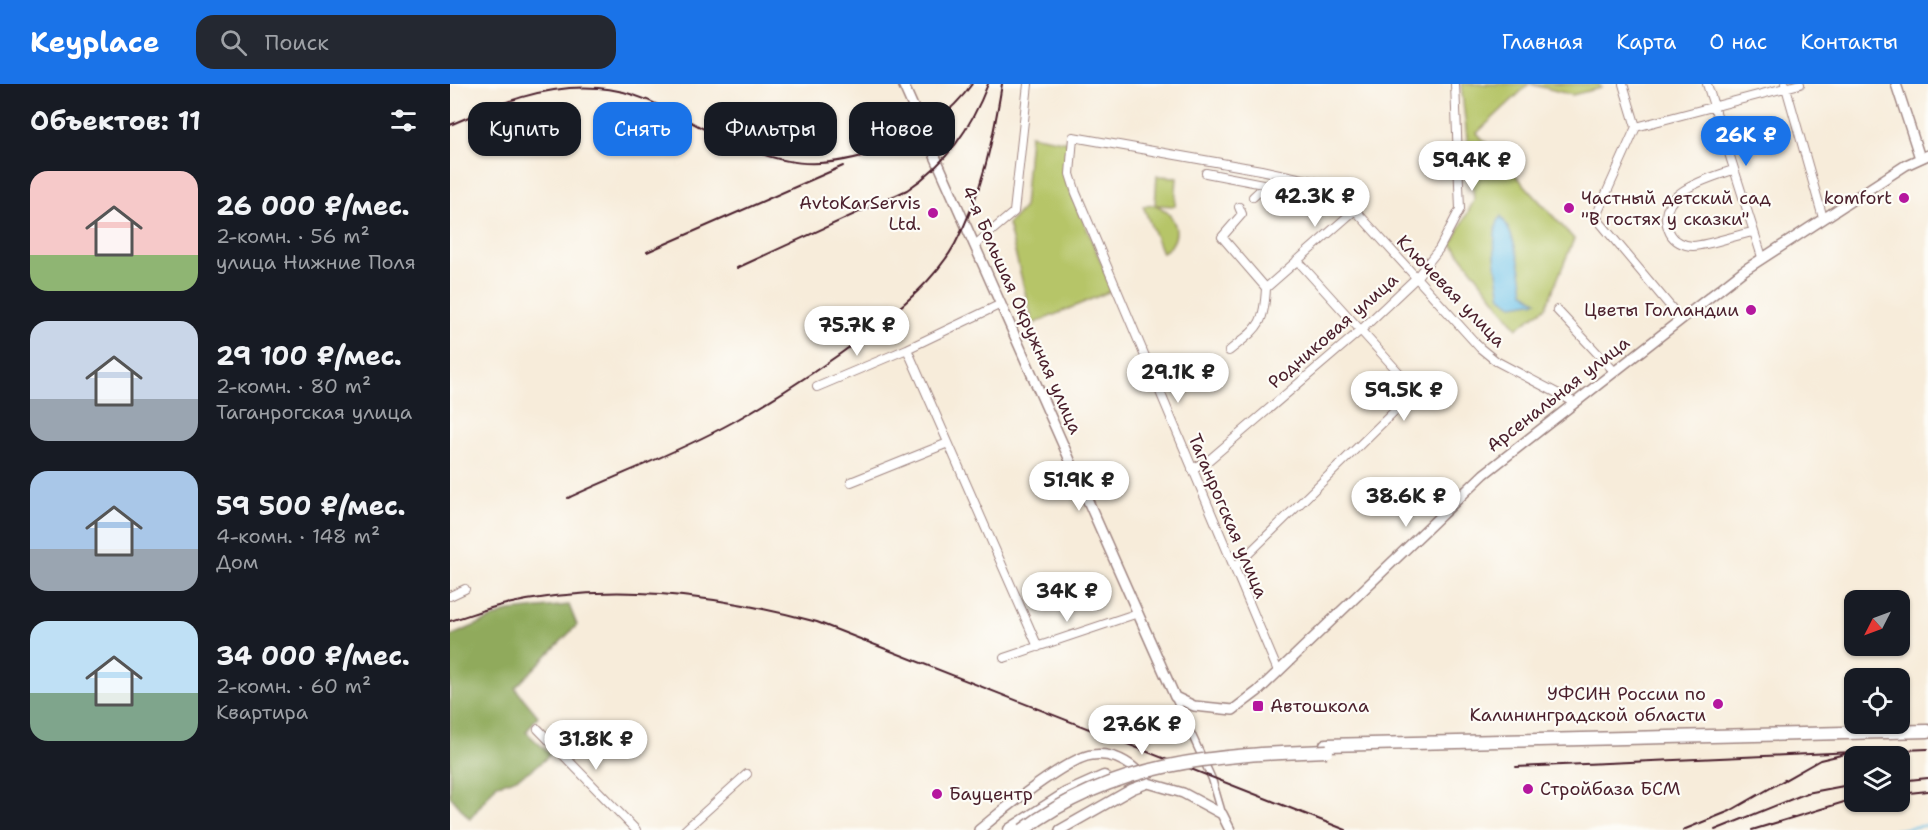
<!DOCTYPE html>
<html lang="ru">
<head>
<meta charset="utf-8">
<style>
	:root { --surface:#171b24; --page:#242831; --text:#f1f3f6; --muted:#9ea1a6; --accent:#1a73e8 }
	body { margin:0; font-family:"Shantell Sans",sans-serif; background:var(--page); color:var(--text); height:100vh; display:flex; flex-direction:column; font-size:22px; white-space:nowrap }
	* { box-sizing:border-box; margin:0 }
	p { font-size:20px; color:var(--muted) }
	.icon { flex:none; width:33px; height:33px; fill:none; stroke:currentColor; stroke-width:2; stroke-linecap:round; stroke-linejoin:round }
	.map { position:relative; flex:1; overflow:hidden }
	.panel { display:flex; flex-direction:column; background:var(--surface); width:450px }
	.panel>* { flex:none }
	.hud { position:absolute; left:18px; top:18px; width:570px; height:54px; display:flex; gap:12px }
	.needle { width:39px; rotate:228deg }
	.buttons { position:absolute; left:1394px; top:506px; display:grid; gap:12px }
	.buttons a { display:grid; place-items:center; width:66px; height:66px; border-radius:12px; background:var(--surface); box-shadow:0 2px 4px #0004; font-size:30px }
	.price { position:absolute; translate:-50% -51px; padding:0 14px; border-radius:21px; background:#fff; color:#222; font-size:20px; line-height:39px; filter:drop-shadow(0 2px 3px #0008) }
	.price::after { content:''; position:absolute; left:50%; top:36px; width:18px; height:14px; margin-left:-9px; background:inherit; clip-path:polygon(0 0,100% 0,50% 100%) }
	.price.active { background:var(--accent); color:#fff }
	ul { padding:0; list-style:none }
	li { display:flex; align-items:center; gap:18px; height:150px; padding:0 30px }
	li span { display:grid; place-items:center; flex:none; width:168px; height:120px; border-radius:18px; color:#555 }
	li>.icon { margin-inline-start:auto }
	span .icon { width:72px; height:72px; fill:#fffc; stroke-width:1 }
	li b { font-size:26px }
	h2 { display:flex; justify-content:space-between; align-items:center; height:72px; padding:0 30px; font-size:26px }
	.pill { padding:0 21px; border-radius:18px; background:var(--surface); box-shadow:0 2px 4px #0004; font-size:21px; line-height:54px }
	.pill.active { background:var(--accent); color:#fff }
	header { display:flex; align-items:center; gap:36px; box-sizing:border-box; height:84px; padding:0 30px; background:var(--accent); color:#fff }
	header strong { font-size:28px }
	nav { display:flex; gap:33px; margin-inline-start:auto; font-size:21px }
	.search { width:420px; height:54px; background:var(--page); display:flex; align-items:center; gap:15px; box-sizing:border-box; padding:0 21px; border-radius:18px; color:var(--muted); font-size:22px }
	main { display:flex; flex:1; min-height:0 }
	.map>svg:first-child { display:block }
	.green { fill:#b6c567; stroke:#807249; stroke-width:1.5 }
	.forest { fill:#90aa5c; stroke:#6d6444; stroke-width:1.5 }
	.water { fill:#6bc1e8; stroke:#5a708a; stroke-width:1.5 }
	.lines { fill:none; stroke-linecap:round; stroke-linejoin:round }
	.stream { stroke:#6bc1e8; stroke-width:2 }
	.pedestrian-casing { stroke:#a08682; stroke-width:9 }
	.minor-casing { stroke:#a08682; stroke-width:10 }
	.tertiary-casing { stroke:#a08682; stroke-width:12 }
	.primary-casing { stroke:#a08682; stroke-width:15 }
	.pedestrian { stroke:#fff; stroke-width:6 }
	.minor { stroke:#fff; stroke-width:8 }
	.tertiary { stroke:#fff; stroke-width:9 }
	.primary { stroke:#fff; stroke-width:12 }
	.rail { stroke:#4a1f2b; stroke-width:2 }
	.primary-bridge-casing { stroke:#a08682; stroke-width:15; stroke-linecap:butt }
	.primary-bridge { stroke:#fff; stroke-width:12 }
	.poi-dot { fill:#b5179e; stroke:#fdfcf7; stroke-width:2 }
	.labels { text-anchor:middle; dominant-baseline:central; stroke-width:4.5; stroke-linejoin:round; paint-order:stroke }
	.poi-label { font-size:18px; fill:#4a1f2b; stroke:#fdfcf7; text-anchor:start }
	.street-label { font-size:18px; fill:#4a1f2b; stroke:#fdfcf7 }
</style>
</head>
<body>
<header>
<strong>Keyplace</strong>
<div class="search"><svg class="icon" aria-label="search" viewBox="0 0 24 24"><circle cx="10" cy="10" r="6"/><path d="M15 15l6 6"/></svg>Поиск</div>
<nav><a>Главная</a><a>Карта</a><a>О нас</a><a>Контакты</a></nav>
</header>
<main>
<section class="panel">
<h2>Объектов: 11<svg class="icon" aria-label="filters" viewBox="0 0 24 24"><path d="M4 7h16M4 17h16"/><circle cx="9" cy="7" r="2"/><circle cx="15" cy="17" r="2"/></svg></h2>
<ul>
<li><span style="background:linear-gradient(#f6c9c9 70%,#8fb573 0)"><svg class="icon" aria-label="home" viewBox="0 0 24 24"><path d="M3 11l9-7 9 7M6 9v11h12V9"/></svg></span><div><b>26 000 ₽/мес.</b><p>2-комн. · 56 m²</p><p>улица Нижние Поля</p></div></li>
<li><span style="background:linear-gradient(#c9d6e8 65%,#9aa5b1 0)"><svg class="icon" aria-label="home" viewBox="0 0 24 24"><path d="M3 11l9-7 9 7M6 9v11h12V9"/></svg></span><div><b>29 100 ₽/мес.</b><p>2-комн. · 80 m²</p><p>Таганрогская улица</p></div></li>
<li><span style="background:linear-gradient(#a9c7e8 65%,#9aa5b1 0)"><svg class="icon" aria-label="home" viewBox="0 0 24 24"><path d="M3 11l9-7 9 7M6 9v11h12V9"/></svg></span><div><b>59 500 ₽/мес.</b><p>4-комн. · 148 m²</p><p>Дом</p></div></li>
<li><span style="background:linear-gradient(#bfe0f5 60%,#7fa58c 0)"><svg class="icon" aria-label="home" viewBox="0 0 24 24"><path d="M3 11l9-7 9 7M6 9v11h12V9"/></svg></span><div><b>34 000 ₽/мес.</b><p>2-комн. · 60 m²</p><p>Квартира</p></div></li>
</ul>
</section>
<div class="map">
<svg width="1478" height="746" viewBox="0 0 1478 746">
	<rect width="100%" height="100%" fill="#fdfcf7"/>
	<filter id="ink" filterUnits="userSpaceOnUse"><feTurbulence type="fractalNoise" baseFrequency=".0167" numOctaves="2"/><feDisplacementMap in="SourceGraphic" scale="12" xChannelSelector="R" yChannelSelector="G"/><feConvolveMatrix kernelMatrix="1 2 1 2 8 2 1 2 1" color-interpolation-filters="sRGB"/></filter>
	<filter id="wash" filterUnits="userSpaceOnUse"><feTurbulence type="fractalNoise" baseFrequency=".008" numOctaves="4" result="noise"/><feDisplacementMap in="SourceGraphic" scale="24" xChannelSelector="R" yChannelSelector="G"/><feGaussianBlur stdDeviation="1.35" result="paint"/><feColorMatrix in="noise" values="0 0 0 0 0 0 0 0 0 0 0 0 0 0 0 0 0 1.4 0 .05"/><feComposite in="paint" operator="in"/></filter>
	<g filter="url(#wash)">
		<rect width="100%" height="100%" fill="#f7ecda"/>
		<path class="green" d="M1011 0H1079L1027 49 1124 155 1096 223 1067 244 1002 160 1024 116Z
			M1080 0H1149L1151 4 1122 11Z
			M580 51 619 58 617 98 663 206 583 240 558 140 574 123Z
			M707 92 727 93 725 122 706 121C727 131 735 155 712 169L693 122 705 121Z"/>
		<path class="forest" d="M119 521 127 541 65 604 88 632 76 648 100 670C89 683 64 698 47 700L20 735 0 712V552L59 527Z"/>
		<path class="water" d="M1051 132C1066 154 1071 183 1074 208L1087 217 1063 221 1051 213C1048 194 1038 148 1051 132Z"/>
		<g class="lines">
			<path class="stream" d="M1444 746 1478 741"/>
		</g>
	</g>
	<g filter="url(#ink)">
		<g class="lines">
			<g class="pedestrian-casing">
				<path id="pedestrian" d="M725 614 762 695 772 729"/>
			</g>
			<g class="minor-casing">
				<path id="minor" d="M1173 0 1186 43 1147 130 1148 136 1230 234
					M1257 0 1312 173
					M1335 0 1373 134
					M1186 43 1350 0
					M1283 86C1257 95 1201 109 1220 149 1224 157 1234 162 1243 162 1260 161 1285 151 1303 148
					M756 89 896 116 905 126
					M803 113 816 101
					M789 123 792 130 772 153 816 204 905 126 1030 264 1046 277 1124 318
					M525 161 564 128 578 0
					M551 220 457 265 588 563
					M1107 226 1164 287
					M779 267C808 243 814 243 816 204
					M367 303 457 265
					M742 385 759 376 911 246 966 194 989 165 1010 125 1005 0
					M401 398 498 359
					M784 484 963 309 962 303 847 176
					M0 512 15 505
					M554 574 688 529
					M828 587 626 109 620 90 623 53 811 86 871 99 884 105 896 116
					M88 645 186 746
					M235 746 297 690"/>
			</g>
			<g class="tertiary-casing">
				<path id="tertiary" d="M453 0 725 613 744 622 783 626 808 607 1034 390 1293 187 1456 81 1478 71
					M1446 0 1470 74
					M529 746C549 729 618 673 642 671 666 668 684 681 698 699
					M610 746 682 705 698 699 733 709 772 730 780 746"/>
			</g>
			<g class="primary-casing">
				<path id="primary" d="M876 661 1478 647
					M560 746 616 710 654 693"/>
			</g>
			<use href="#pedestrian" class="pedestrian"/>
			<use href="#minor" class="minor"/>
			<use href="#tertiary" class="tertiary"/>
			<use href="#primary" class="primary"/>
			<path class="rail" d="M0 41C48 20 94 0 148 4 195 7 229 34 270 53 331 82 367 88 432 66 469 52 499 32 522 0
				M197 168 393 82
				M287 184 457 106C497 79 521 44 538 0
				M118 414C172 389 231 367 283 338 331 311 376 281 420 248 451 223 485 196 505 160 532 110 543 56 552 0
				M0 537C17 532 35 525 52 521 158 497 264 510 367 538L896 746
				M1066 683 1404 668
				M1449 697 1478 694
				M1449 710 1478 707
				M1233 746 1280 727 1370 676 1404 668 1478 665
				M1265 746 1357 709 1404 700
				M1302 746 1404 715"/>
			<g class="primary-bridge-casing">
				<path id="primary-bridge" d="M573 746C665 677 766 671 877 667"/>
			</g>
			<use href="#primary-bridge" class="primary-bridge"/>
		</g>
	</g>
	<g class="poi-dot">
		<circle cx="1454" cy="114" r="6"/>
		<circle cx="1119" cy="124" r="6"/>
		<circle cx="483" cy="129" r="6"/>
		<circle cx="1301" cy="226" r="6"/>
		<circle cx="1268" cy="620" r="6"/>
		<rect x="802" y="616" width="12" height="12" rx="3"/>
		<circle cx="1078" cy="705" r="6"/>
		<circle cx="487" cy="710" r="6"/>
	</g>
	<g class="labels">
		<g class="poi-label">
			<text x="1131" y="114">Частный детский сад<tspan x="1131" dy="21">"В гостях у сказки"</tspan></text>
			<text x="1442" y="114" text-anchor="end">komfort</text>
			<text x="471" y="119" text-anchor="end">AvtoKarServis<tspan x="471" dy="21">Ltd.</tspan></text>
			<text x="1289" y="226" text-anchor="end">Цветы Голландии</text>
			<text x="1256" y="610" text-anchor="end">УФСИН России по<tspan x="1256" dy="21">Калининградской области</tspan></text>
			<text x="820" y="622">Автошкола</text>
			<text x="1090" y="705">Стройбаза БСМ</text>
			<text x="499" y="710">Бауцентр</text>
		</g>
		<g class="street-label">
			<text transform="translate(1001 207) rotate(46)">Ключевая улица</text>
			<text transform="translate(572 226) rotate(66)">4-я Большая Окружная улица</text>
			<text transform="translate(883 247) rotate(-41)">Родниковая улица</text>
			<text transform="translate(1108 310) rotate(-38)">Арсенальная улица</text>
			<text transform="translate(778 432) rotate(67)">Таганрогская улица</text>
		</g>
	</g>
</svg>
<div class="buttons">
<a><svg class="needle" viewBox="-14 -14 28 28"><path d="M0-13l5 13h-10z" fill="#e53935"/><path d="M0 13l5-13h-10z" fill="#9ea1a6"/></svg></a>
<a><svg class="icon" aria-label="locate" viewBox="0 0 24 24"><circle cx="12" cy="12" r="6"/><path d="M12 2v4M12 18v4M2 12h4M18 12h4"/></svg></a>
<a><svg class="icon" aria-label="layers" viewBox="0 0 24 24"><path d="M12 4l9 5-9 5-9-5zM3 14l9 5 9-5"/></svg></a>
</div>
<b class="price active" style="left:1296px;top:83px">26K ₽</b>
<b class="price" style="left:1022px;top:108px">59.4K ₽</b>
<b class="price" style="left:865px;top:144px">42.3K ₽</b>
<b class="price" style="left:407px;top:273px">75.7K ₽</b>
<b class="price" style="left:728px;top:320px">29.1K ₽</b>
<b class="price" style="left:954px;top:338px">59.5K ₽</b>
<b class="price" style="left:629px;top:428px">51.9K ₽</b>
<b class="price" style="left:956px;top:444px">38.6K ₽</b>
<b class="price" style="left:617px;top:539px">34K ₽</b>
<b class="price" style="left:692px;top:672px">27.6K ₽</b>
<b class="price" style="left:146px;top:687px">31.8K ₽</b>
<div class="hud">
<a class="pill">Купить</a>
<a class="pill active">Снять</a>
<a class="pill">Фильтры</a>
<a class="pill">Новое</a>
</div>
</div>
</main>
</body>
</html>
